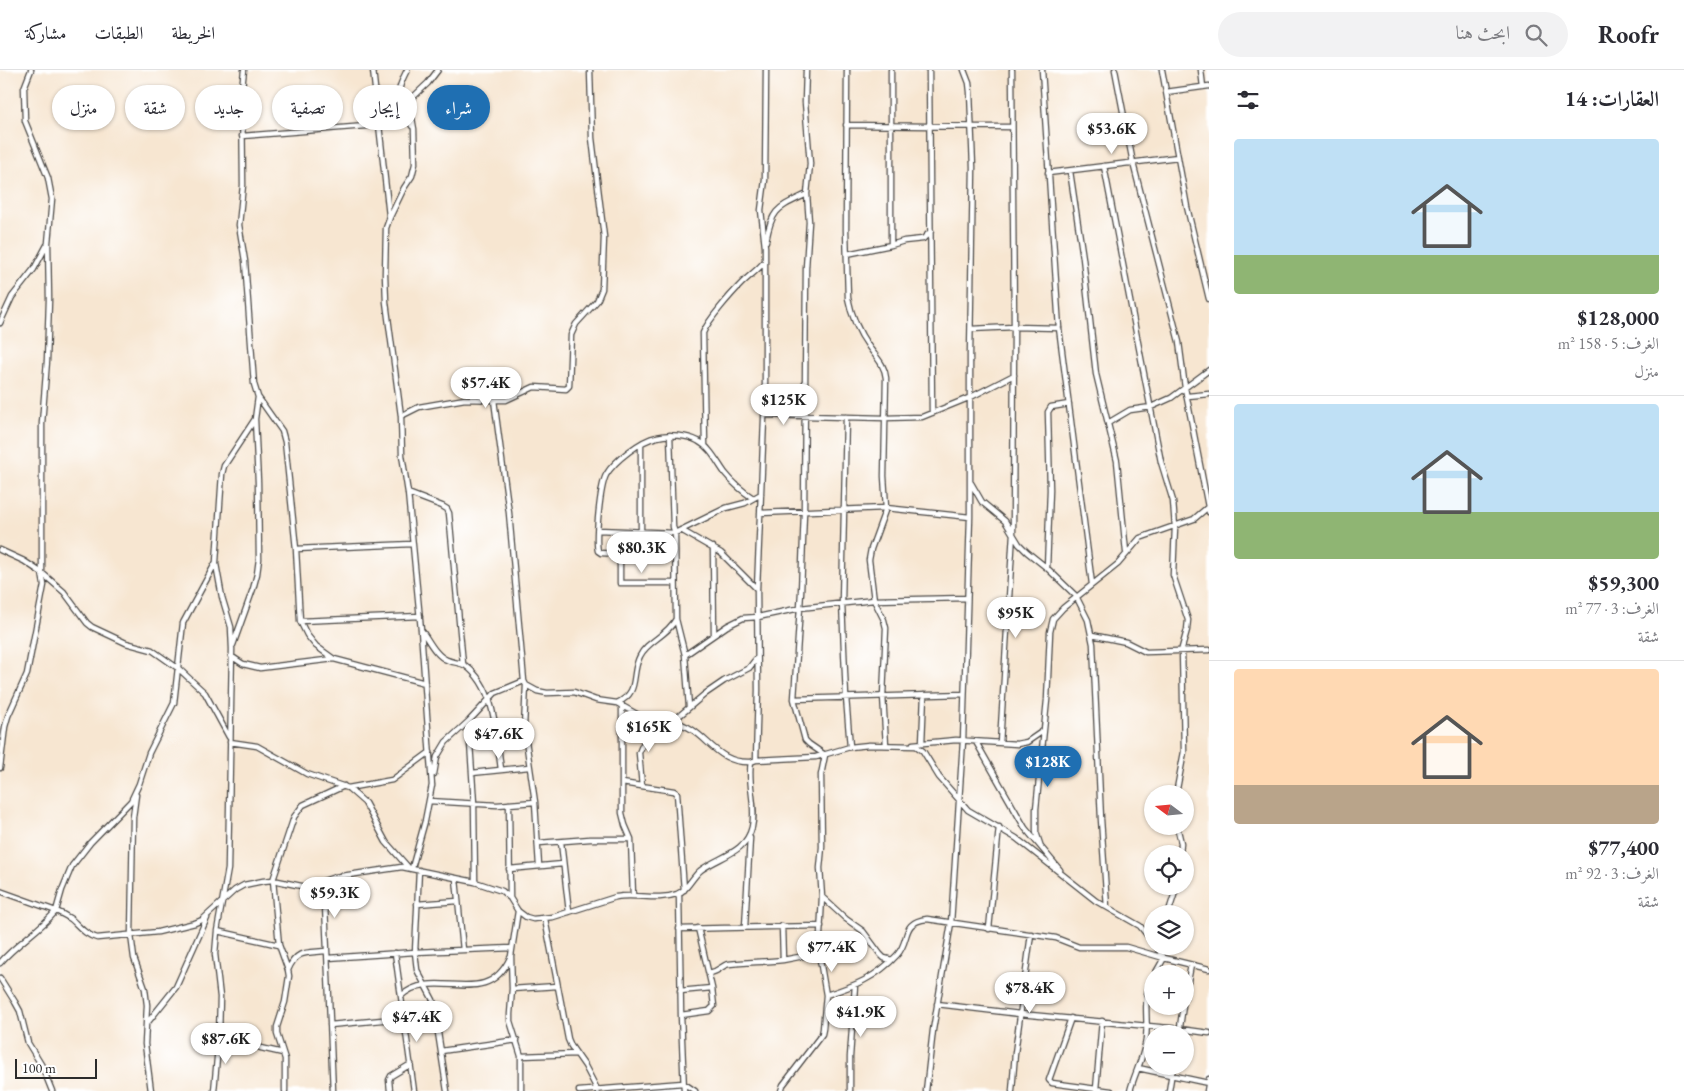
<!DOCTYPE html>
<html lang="ar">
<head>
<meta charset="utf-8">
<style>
	:root { --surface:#fff; --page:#f2f2f3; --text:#2b2b33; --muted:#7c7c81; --line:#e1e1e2; --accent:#1f6fb2 }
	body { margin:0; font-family:"EB Garamond",Amiri,serif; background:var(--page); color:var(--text); direction:rtl; height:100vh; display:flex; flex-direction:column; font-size:19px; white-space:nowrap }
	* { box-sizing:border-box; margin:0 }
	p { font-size:16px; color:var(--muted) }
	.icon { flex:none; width:28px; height:28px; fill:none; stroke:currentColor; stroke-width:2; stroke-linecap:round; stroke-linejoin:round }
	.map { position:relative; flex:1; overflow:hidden; direction:ltr }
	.panel { display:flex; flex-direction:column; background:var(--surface); width:475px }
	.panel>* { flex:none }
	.guide { position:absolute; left:15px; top:15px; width:475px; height:45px; direction:rtl; display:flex; gap:10px }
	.needle { width:32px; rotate:286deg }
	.buttons { position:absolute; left:1144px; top:715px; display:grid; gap:10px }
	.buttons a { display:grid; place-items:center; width:50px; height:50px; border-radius:50%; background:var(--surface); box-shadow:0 1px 4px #0004; font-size:25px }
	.scale { position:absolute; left:15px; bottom:12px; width:82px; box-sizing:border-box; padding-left:5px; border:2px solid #2b2b2b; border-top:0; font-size:14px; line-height:18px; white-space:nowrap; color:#2b2b2b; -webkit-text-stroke:4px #fff; paint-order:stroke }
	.price { position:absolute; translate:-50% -42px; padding:0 11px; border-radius:18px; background:#fff; color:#222; font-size:16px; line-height:32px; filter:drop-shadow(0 1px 2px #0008) }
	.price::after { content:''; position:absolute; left:50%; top:30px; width:15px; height:11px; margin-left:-8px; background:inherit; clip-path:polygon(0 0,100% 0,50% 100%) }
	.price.current { background:var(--accent); color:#fff }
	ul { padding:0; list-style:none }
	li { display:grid; align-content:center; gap:10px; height:265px; padding:0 25px }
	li+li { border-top:1px solid var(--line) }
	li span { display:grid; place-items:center; height:155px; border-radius:5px; color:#555 }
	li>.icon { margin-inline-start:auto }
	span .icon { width:90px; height:90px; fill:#fffc; stroke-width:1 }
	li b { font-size:21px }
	h2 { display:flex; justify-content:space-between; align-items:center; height:60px; padding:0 25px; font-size:21px }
	.tag { padding:0 18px; border-radius:22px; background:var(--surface); box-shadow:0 1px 4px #0004; font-size:18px; line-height:45px }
	.tag.current { background:var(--accent); color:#fff }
	header { display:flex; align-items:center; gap:30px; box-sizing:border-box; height:70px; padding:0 25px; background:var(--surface); border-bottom:1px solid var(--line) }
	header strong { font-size:24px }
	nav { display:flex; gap:28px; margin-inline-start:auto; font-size:18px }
	.search { width:350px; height:45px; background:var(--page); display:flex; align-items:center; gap:12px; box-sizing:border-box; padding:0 18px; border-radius:28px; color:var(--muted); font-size:19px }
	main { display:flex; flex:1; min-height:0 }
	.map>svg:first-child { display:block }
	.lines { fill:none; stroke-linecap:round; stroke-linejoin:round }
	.minor-casing { stroke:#4a4744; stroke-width:7 }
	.minor { stroke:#fff; stroke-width:4.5 }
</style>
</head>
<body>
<header>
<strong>Roofr</strong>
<div class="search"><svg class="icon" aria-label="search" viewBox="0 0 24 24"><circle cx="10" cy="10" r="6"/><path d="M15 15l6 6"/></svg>ابحث هنا</div>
<nav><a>الخريطة</a><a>الطبقات</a><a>مشاركة</a></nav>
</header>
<main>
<section class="panel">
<h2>العقارات: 14<svg class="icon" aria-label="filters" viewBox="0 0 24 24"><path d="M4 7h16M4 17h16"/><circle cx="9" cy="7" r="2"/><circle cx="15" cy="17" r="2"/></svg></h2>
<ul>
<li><span style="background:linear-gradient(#bfe0f5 75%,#8fb573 0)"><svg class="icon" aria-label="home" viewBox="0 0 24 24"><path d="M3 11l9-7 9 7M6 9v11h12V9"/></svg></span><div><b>$128,000</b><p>الغرف: 5 · 158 m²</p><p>منزل</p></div></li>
<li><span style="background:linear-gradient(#bfe0f5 70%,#8fb573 0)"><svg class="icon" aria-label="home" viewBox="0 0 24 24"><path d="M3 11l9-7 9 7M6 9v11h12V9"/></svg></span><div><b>$59,300</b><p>الغرف: 3 · 77 m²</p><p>شقة</p></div></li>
<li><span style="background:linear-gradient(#ffd9b3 75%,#b9a48a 0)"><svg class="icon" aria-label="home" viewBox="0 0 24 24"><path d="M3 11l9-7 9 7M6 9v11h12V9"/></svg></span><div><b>$77,400</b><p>الغرف: 3 · 92 m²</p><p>شقة</p></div></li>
</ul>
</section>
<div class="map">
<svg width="1209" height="1021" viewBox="0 0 1209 1021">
	<rect width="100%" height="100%" fill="#fff"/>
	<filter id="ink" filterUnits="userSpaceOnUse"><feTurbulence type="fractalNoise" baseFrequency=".02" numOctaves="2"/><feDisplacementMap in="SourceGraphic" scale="10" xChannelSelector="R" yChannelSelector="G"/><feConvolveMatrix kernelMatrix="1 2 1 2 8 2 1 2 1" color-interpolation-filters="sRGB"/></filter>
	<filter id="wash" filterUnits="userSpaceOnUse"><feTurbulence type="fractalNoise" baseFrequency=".0096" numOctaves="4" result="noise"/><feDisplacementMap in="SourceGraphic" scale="20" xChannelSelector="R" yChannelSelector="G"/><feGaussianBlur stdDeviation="1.12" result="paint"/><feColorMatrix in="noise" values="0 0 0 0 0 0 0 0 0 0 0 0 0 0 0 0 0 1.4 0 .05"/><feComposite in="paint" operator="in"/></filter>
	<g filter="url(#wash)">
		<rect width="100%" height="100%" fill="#f7e6d1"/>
	</g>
	<g filter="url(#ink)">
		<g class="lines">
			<g class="minor-casing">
				<path id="minor" d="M244 0 242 18 243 115 239 155 245 191 254 314 258 327 255 349 224 396 222 404 216 492 183 553 174 633 149 683 139 714 131 731 90 773 72 796 62 820 56 841C61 843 66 846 71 849 80 857 84 864 97 868L158 862 195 853 202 850 235 820 244 815 263 811 273 810 306 817 335 807 402 797 475 812 502 821 510 828 518 841 526 847 533 849 553 847 616 827C635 823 657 831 677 824 687 821 692 807 701 800 720 786 746 783 752 757 757 735 747 714 751 692L756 690 816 687 850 677 869 675 916 676 923 681 939 707 968 740 1016 768 1096 831 1140 856 1152 871
					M373 0 389 146
					M407 0C393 27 398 30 412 56
					M847 0 846 160 848 228C851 244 859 263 869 277 876 287 885 295 886 308L884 406 886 438 871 479 869 490 874 530 884 550 886 558 883 626 886 675
					M891 0V175
					M929 0 932 343
					M1042 0 1059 258 1092 514
					M1115 0 1133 93 1179 272 1185 318 1209 442
					M1162 0 1187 137 1209 229
					M1201 0 1203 17
					M1166 22 1209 16
					M846 55 1012 57
					M242 66 378 55
					M1104 96 1161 392 1173 431 1175 457 1173 505 1188 550 1187 560 1182 578 1184 682 1176 724
					M1070 101 1083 188 1096 304 1117 391 1126 482
					M1048 103 1178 87
					M766 171C772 138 778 138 807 124
					M847 184 891 175 904 171 923 169 931 161
					M0 253 12 227 34 199 47 175
					M971 259 1014 257 1059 258
					M1188 326 1209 324
					M258 327 282 361 285 372 296 479 300 551 307 565 316 576 334 589 425 613
					M494 330 509 443 524 611 526 615 524 657 535 732 539 796
					M765 345 885 348 922 347 971 327 1014 305
					M401 346 419 337 465 329 506 330 534 317 566 319 569 316 571 265 576 254 597 231 602 219 604 167 592 68 590 0
					M846 347 842 533 846 627 850 677
					M1108 353 1130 340 1151 337 1171 328 1209 300
					M670 365 673 457 675 463 676 549 685 585 689 637
					M705 375 703 263C708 250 732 223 742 213 750 205 758 200 765 191
					M971 413 982 432 1005 451 1019 474 1027 482 1047 498 1076 526 1088 550 1093 574 1101 749 1107 837
					M408 423 442 436 447 439 449 443 463 594
					M760 443 886 438 970 447
					M598 460 675 463 726 438 745 433 761 424
					M681 460 721 483 757 519
					M713 477 714 565
					M296 479 412 474
					M0 480 24 491 42 503 64 522 87 553 92 557 126 573 152 580 179 599 205 623 229 667
					M620 484V513H674
					M641 485V374
					M675 485H641L601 483 598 481C595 468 600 417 606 405 614 391 641 370 657 367 669 364 687 365 698 371 710 377 717 392 725 403 733 413 742 421 753 428
					M1047 498 1050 420 1048 342 1051 337 1069 334
					M300 551 420 546
					M422 561C429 571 436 586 447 590 453 593 460 592 466 596 496 618 496 665 501 699
					M1092 565 1126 572 1146 582 1209 580
					M233 575 253 519 257 504 259 489 258 412 255 349
					M685 585 727 556 743 548 758 547 800 538 874 530 967 528
					M231 586 243 594 260 598 334 589
					M526 615 537 621 547 623 574 622 596 630 617 633 649 651 667 653
					M794 629 964 624
					M617 633C641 622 630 605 640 586 647 571 667 566 676 549
					M622 635V743L625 755 631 769 633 826
					M672 652C707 657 712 694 751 692
					M468 658 496 659 524 657
					M469 658 474 733 475 812
					M230 672 257 676 307 704 348 718 365 733 386 772 408 797
					M976 672 1025 758 1060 800
					M922 673 924 625
					M1000 673 1013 463 1014 257 1012 0
					M913 674 956 670 1017 674 1027 672 1043 661
					M756 690 758 620 757 519 765 325V177L761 140 765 110 766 0
					M0 698 5 657 8 646 27 604 44 515 42 503V353L47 291 49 230 48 173 52 129 48 108 25 51 24 18 31 0
					M472 703 529 697
					M434 704 437 687 446 672 469 651 495 623 524 611
					M622 713 674 721 677 723 684 820
					M432 716 421 560 408 423 402 385 401 346 386 232 385 204 386 158 390 147 404 118 412 106 415 94 414 59 409 31 428 13 438 0
					M642 716 639 683 641 678 644 672 667 653 672 652 705 624 724 611 749 598 756 589
					M348 718 392 710 430 682
					M136 725 133 747 131 865 134 888 145 919 147 935 145 974 151 1021
					M429 731 497 735 535 732
					M509 734 510 828
					M1177 756 1181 773 1180 784
					M561 772 569 842
					M539 773 590 769H631
					M1041 777 1036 762V739L1047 630 1050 562 1053 549 1063 538 1118 494 1140 468 1194 449 1208 437
					M412 798 425 751 432 715
					M509 799 563 794
					M419 800 415 882 417 900 433 930 447 1021
					M456 809 463 880
					M324 811 333 1021
					M0 821 56 841C39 861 17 873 0 893
					M679 824 681 945 684 1021
					M822 827 846 849 863 861 880 884 884 888 892 890
					M417 834 458 831
					M518 841 511 886 512 919 510 944V951L521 986V1021
					M1168 844 1177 816
					M545 849 568 969 571 976 585 996 598 1021
					M782 856 783 890
					M745 857 750 768
					M679 859 821 856
					M989 859 999 757
					M217 861 279 875 273 810 294 747 303 735 344 716
					M279 875 288 900 289 906 285 932 277 957V964L285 989V1021
					M1156 876 1164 888 1209 899
					M395 883 414 1021
					M328 888 415 882 512 878
					M288 900C297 879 307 883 327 881
					M709 903C721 901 721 895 729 894 747 892 765 892 783 890 812 885 841 878 869 870
					M0 908 15 932 20 941 28 973 42 996 52 1021
					M512 919 557 916
					M680 921 712 918
					M826 925C854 916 876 908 897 885 911 870 900 852 927 849L1056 868 1079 877H1126L1164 888 1155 904
					M401 926C436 895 485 941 510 888
					M1185 927 1191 895
					M937 934 1020 944 1180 959 1209 963
					M681 945 709 941 714 936 712 918 698 858
					M1071 948 1049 1010 1052 1013 1111 1021
					M148 952 176 917 207 848
					M330 955 403 948
					M1179 964 1183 936
					M219 966 241 968 261 978 283 983
					M441 981 517 970
					M521 986 576 984
					M1138 998 1208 1013
					M1096 1019 1102 951
					M214 1021 219 966 220 927 215 884 217 861 228 799 232 579 231 557 222 527 216 494
					M390 1021 389 1010 391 1006 411 994
					M579 1021 683 1013 695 1021
					M781 1021 783 1015 822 964 823 959 826 925 819 884 822 827 820 798 822 777 821 705 825 685 809 674 805 670 794 629 801 522 804 442 806 198 809 152 807 124 810 94 805 32 806 0
					M850 1021V987L855 915
					M926 1021 933 960 951 853 963 671 970 447V285L973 97 970 22 969 13 964 0
					M1012 1021 1015 983 1031 864
					M1130 1021C1134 1005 1142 991 1145 975 1150 953 1141 930 1152 909
					M1169 1021 1173 996
					M1207 1021 1209 1009"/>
			</g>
			<use href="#minor" class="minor"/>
		</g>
	</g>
</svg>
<div class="buttons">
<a><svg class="needle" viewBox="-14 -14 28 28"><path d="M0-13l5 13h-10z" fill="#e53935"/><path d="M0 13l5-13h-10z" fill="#7c7c81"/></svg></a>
<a><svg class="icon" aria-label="locate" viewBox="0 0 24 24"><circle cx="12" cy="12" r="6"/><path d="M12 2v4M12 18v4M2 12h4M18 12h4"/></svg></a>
<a><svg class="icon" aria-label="layers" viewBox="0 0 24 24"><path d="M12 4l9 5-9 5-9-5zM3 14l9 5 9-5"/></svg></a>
<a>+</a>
<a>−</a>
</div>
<div class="scale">100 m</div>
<b class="price" style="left:1112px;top:85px">$53.6K</b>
<b class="price" style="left:486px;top:339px">$57.4K</b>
<b class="price" style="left:784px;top:356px">$125K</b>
<b class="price" style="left:642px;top:504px">$80.3K</b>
<b class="price" style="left:1016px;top:569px">$95K</b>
<b class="price" style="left:649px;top:683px">$165K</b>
<b class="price" style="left:499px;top:690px">$47.6K</b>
<b class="price current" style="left:1048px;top:718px">$128K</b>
<b class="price" style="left:335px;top:849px">$59.3K</b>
<b class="price" style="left:832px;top:903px">$77.4K</b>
<b class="price" style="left:1030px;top:944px">$78.4K</b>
<b class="price" style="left:861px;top:968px">$41.9K</b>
<b class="price" style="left:417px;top:973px">$47.4K</b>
<b class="price" style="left:226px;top:995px">$87.6K</b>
<div class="guide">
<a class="tag current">شراء</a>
<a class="tag">إيجار</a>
<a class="tag">تصفية</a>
<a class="tag">جديد</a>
<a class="tag">شقة</a>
<a class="tag">منزل</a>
</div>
</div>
</main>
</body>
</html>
